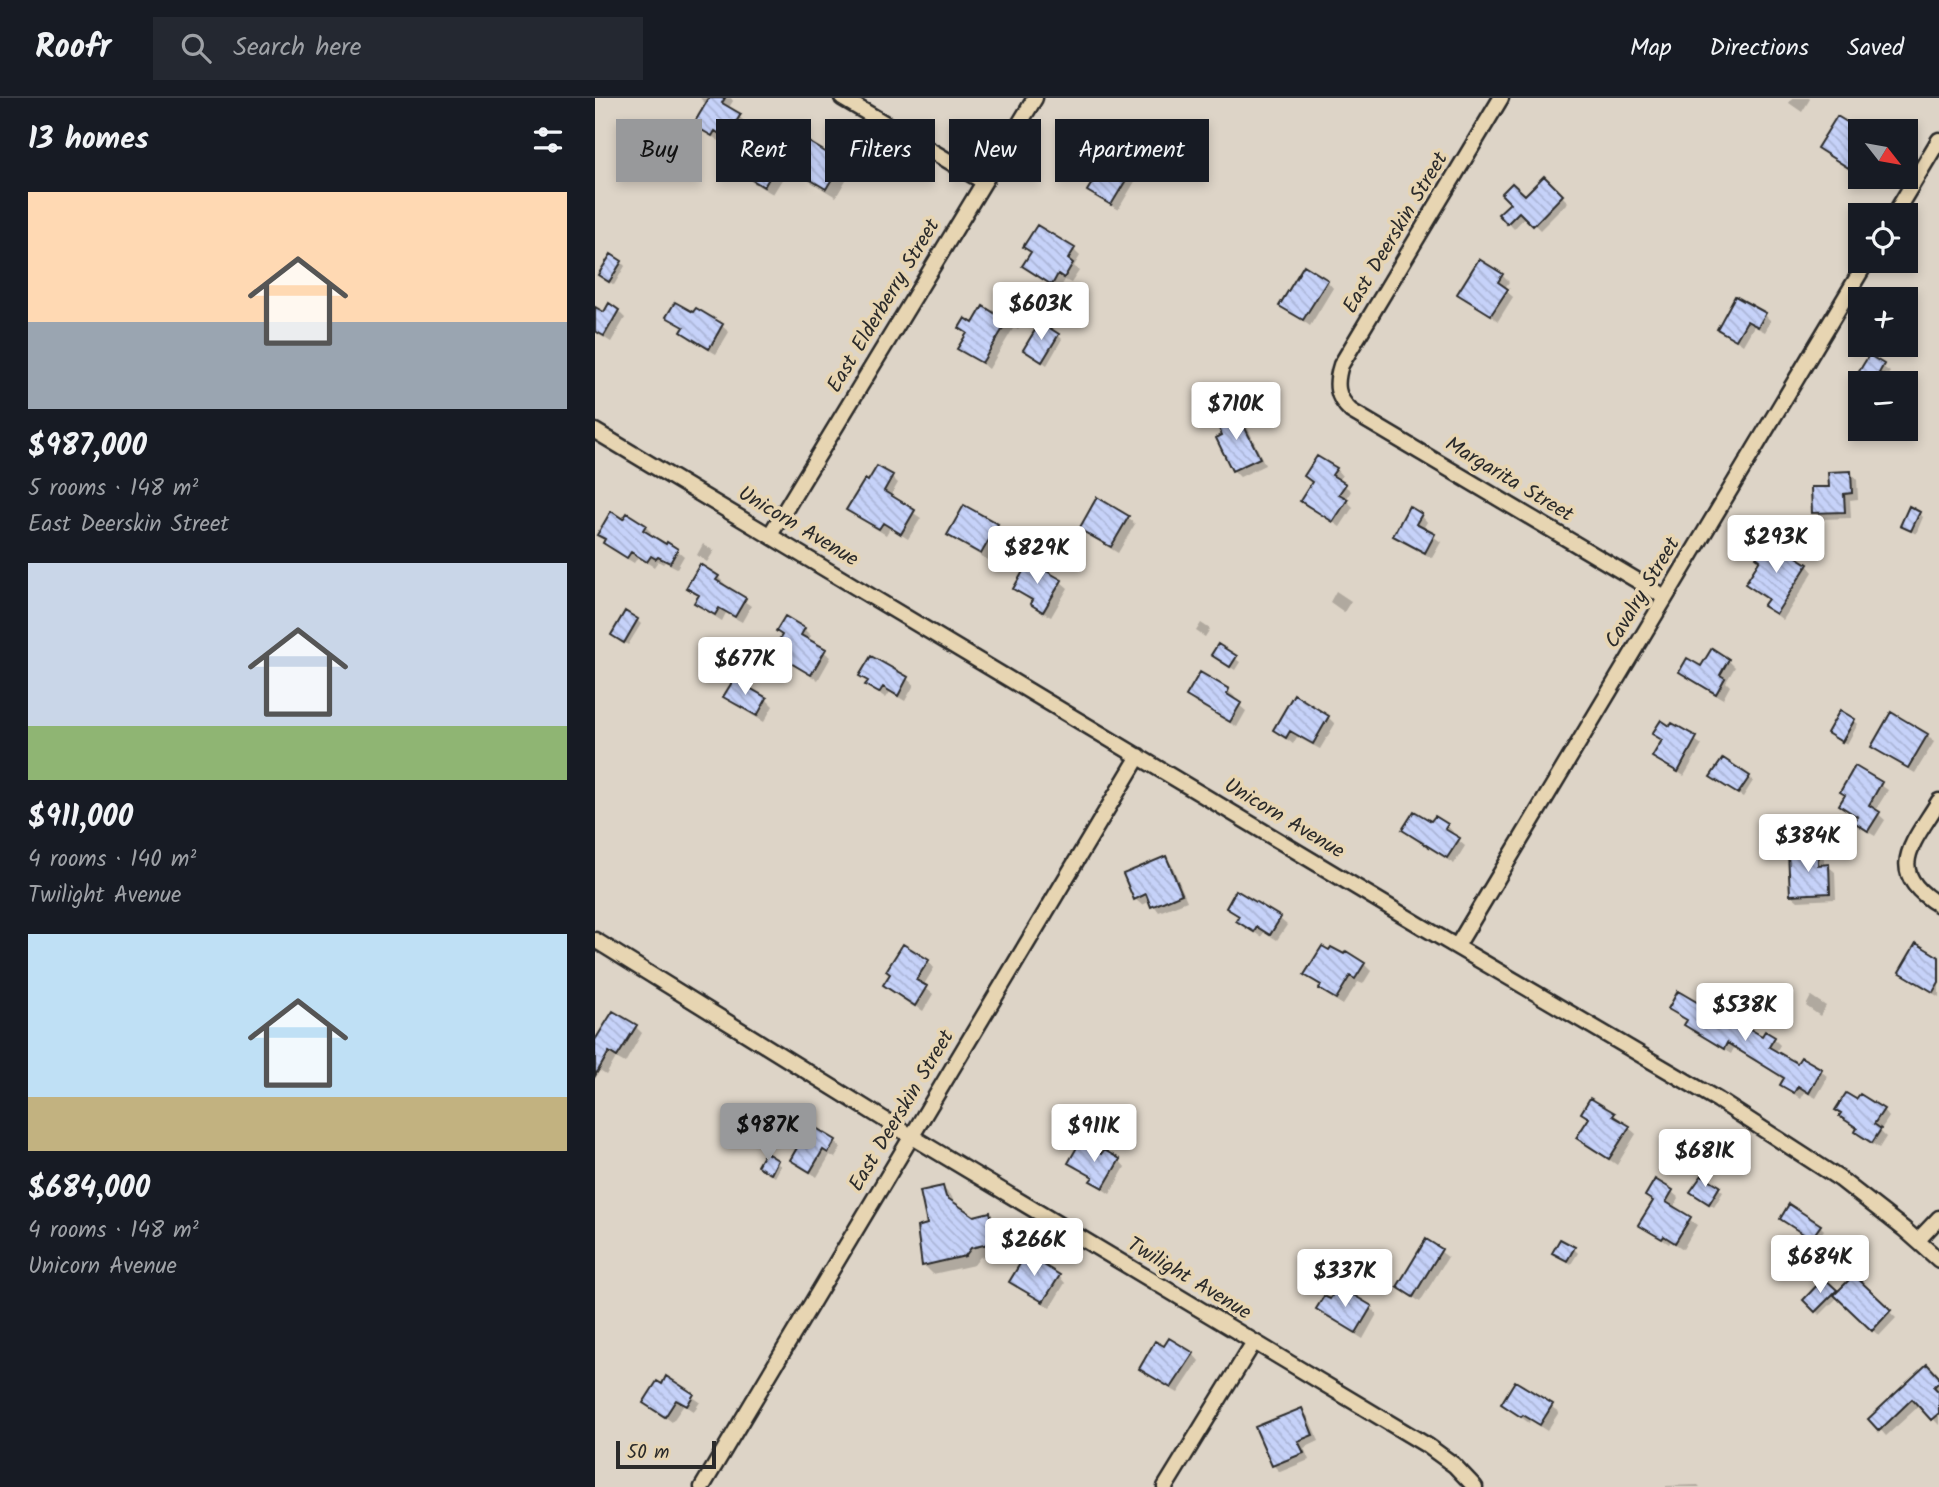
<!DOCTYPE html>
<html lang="en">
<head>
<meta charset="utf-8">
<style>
	:root { --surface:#171b24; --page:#242831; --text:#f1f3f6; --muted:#9ea1a6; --line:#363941; --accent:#98999b }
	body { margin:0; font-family:Kalam,sans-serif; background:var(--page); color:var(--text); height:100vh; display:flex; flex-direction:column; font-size:26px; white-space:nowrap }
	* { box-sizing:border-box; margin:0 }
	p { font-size:23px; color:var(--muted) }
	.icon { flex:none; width:38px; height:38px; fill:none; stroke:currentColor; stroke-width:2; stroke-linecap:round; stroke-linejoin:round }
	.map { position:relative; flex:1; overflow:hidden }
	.sheet { display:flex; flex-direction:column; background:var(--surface); width:595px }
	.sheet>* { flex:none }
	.top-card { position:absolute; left:21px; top:21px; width:665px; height:63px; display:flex; gap:14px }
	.needle { width:46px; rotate:121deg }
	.tools { position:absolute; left:1253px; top:21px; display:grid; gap:14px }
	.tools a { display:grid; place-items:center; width:70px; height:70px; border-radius:0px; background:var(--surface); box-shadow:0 4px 10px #0003; font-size:35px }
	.scale { position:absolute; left:21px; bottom:18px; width:100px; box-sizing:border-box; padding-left:7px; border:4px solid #2b2b2b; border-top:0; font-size:19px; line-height:24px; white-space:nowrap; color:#2b2b2b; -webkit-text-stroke:5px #e7d5b2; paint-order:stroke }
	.price { position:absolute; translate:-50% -60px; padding:0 16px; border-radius:7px; background:#fff; color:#222; font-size:23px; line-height:46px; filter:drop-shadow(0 2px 4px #0008) }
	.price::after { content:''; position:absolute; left:50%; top:42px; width:21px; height:16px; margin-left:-10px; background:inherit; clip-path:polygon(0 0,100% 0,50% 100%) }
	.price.on { background:var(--accent); color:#111 }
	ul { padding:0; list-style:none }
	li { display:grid; align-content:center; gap:14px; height:371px; padding:0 28px }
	li span { display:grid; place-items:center; height:217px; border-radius:0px; color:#555 }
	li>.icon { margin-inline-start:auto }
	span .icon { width:126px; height:126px; fill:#fffc; stroke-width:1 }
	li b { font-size:30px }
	h2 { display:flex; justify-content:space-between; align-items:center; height:84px; padding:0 28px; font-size:30px }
	.tag { padding:0 24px; border-radius:0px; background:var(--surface); box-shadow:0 4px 10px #0003; font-size:24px; line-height:63px }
	.tag.on { background:var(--accent); color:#111 }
	header { display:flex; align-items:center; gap:42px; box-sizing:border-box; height:98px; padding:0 35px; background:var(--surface); border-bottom:2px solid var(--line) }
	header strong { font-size:33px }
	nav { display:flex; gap:38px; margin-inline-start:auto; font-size:24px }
	.search { width:490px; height:63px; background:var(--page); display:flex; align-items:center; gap:18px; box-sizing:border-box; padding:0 24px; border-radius:0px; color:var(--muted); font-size:26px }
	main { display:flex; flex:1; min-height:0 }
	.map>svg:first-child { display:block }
	.shadow { fill:#0003 }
	.building { fill:url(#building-back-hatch); stroke:#2b2b2b; stroke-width:2 }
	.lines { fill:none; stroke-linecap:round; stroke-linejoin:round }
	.minor-casing { stroke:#2b2b2b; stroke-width:19 }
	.minor { stroke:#e7d5b2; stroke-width:14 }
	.labels { text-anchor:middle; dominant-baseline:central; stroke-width:7; stroke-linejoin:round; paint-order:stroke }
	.street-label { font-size:21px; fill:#2b2b2b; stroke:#e7d5b2 }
</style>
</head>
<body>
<header>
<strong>Roofr</strong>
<div class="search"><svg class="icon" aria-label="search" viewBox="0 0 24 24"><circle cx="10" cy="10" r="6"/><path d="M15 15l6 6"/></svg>Search here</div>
<nav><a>Map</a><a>Directions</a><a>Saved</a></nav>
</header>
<main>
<section class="sheet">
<h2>13 homes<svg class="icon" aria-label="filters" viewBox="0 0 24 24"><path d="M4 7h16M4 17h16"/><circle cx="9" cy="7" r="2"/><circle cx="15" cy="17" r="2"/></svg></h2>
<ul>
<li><span style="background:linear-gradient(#ffd9b3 60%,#9aa5b1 0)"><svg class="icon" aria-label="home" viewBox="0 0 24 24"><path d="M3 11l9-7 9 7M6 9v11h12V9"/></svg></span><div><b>$987,000</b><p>5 rooms · 148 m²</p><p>East Deerskin Street</p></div></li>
<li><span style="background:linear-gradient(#c9d6e8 75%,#8fb573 0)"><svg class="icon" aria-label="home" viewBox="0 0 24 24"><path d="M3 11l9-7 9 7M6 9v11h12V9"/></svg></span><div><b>$911,000</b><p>4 rooms · 140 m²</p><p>Twilight Avenue</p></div></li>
<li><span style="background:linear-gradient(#bfe0f5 75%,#c2b280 0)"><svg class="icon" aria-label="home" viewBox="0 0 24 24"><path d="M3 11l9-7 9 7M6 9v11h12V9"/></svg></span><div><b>$684,000</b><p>4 rooms · 148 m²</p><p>Unicorn Avenue</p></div></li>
</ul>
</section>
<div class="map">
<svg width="1344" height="1389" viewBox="0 0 1344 1389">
	<defs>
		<pattern id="building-back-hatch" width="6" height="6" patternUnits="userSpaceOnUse" patternTransform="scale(1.75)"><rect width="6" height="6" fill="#c6d2f9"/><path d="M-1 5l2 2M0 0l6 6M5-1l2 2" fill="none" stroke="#aab4d6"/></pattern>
	</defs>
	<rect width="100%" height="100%" fill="#ddd4c7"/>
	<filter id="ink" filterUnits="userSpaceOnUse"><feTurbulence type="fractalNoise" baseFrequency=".0143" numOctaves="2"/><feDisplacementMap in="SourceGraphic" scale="14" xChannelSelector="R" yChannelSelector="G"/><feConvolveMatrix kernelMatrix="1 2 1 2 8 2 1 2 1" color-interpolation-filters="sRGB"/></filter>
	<g filter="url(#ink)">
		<path class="shadow" d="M105 0H136L138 3 133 11 151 24 138 45 127 38 124 43 100 27 112 7Z
			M1197 0H1214L1215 1 1207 14 1194 5Z
			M1242 20 1265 34V78L1224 50Z
			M180 60 246 66 255 75 241 99 199 74 196 78 191 75 178 96 157 84 148 75Z
			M498 60H525L532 67 530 70 542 80 523 112 494 93 509 69Z
			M949 81 973 104 945 132 931 118 919 131 905 116 930 100Z
			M430 149 479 152 485 158 479 168 484 173 476 185 470 182 464 192 429 168 437 156Z
			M26 164 30 168 19 187 5 177Z
			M907 177 914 184 909 191 918 199 903 223 864 196Z
			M732 183 738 190 715 228 687 208Z
			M0 211 9 216 23 213 30 220 16 244 0 234Z
			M101 212 127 228 134 234 121 256 95 241 89 234 90 231 73 218 99 216Z
			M423 213 430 220 423 232 419 229 394 271 364 250 373 236 366 230Z
			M1170 217 1176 223 1170 234 1159 228 1148 247 1124 230Z
			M463 237 467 241 452 267 430 252Z
			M1274 259 1295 274 1291 280 1299 285H1265L1267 283 1262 279Z
			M1265 286V307L1257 299Z
			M642 316 649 322 670 367 645 379 638 372 629 338Z
			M741 371 747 378 744 383 756 393 751 402 758 409 745 429 707 403 718 385 711 378Z
			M1256 375 1262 382 1263 401 1255 402 1256 420 1226 421 1219 414 1235 390Z
			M297 379 303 385 295 399 326 420 313 441 295 430 291 437 260 418 254 411Z
			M503 402 533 420 540 426 523 455 493 437 486 430Z
			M1324 415 1328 419 1321 436 1307 428Z
			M826 417 832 424 828 431 846 444 837 460 807 444 800 437Z
			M29 423 50 428 56 434 54 438 82 452 89 458 82 470 70 464 68 466 63 463 59 469 43 459 39 465 16 451 4 436Z
			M402 428 408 434 393 462 361 443 354 437Z
			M108 446 119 453 112 464 102 457Z
			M435 465 466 484 473 490 456 519 443 512 438 504 420 491Z
			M1212 467 1218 474 1188 522 1170 508 1174 502 1152 486Z
			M123 479 130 486 128 488 156 508 147 524 131 515 127 523 108 511 101 505 105 499 93 489Z
			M741 493 756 503 749 514 735 504Z
			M42 522 46 526 33 547 18 537Z
			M606 525 615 531 610 539 601 533Z
			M209 531 216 538 213 543 236 559 223 582 186 560 179 554Z
			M623 549 645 564 640 572 622 561Z
			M277 560 312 581 319 587 310 603 295 594 291 600 272 587 274 585 267 577Z
			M1133 562 1140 569 1131 584 1135 588 1128 601 1092 580 1086 574Z
			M606 577 633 593 640 599 638 602 651 613 642 629 600 605 593 598Z
			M140 583 171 601 178 608 169 624 137 605 130 599Z
			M733 619 740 626 725 651 702 639 698 646 680 632Z
			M1259 622 1263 626 1252 646 1238 639Z
			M1078 627 1107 647 1089 678 1060 659 1068 644 1059 636Z
			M1332 637 1339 644 1320 675 1285 655 1279 648Z
			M1261 670 1293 692 1280 713 1290 722 1280 738 1268 731 1261 724 1264 720 1246 707Z
			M1154 679 1158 683 1148 699 1121 683Z
			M837 725 852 727 858 734 857 737 870 748 859 766 816 739 809 732Z
			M1222 754 1229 760V768H1233L1240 774 1241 801 1203 803 1196 797Z
			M571 760 577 767 592 803 564 814 556 803 547 807 540 801Z
			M642 794 685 821 692 827 682 842 669 834 666 839 643 823 645 820 633 809Z
			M1343 856 1344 857V899L1313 880 1306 873 1341 859Z
			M333 863 339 870 328 888 338 896 328 913 290 887Z
			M769 866 776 873 768 886 763 884 748 907 732 897 726 890 727 889 711 877Z
			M1216 898 1231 908 1225 918 1211 908Z
			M1075 910 1167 940 1179 941 1185 947 1181 954 1203 967 1206 961 1226 973 1233 979 1221 1000 1210 994 1206 1001 1187 987 1190 982 1139 950 1136 956 1098 933 1091 926 1093 924Z
			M41 929 47 935 30 965 21 960 11 977 0 970V945Z
			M1242 1011 1288 1012 1294 1019 1285 1033 1291 1039 1284 1050 1269 1040Z
			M988 1014 1018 1016 1041 1036 1022 1067 983 1040 995 1021Z
			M204 1038 240 1043 246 1050 240 1060 235 1057 222 1079 197 1062 208 1043Z
			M170 1057 186 1068 180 1079 164 1068Z
			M507 1059 524 1062 530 1069 515 1096 504 1089 497 1083 499 1081 475 1065Z
			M1107 1079 1128 1094 1119 1109 1102 1098Z
			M348 1090 357 1099 359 1106 379 1120 394 1116 404 1125 410 1153 385 1159 379 1167 338 1176 329 1167 334 1128Z
			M1077 1094 1084 1100 1078 1110 1102 1127 1088 1151 1076 1143 1074 1146 1046 1127 1059 1105 1052 1098Z
			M1191 1125 1225 1128 1229 1132 1221 1144Z
			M831 1143 853 1159 825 1204 804 1189Z
			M979 1151 983 1155 976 1166 964 1158Z
			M464 1178 470 1185 455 1210 416 1183Z
			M1259 1179 1301 1220 1284 1238 1243 1199 1225 1217 1210 1202 1229 1182 1243 1195Z
			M776 1210 782 1216 768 1241 730 1217 723 1211Z
			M570 1250 598 1256 604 1263 583 1295 553 1278 546 1271Z
			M72 1281 105 1304 99 1313 89 1307 77 1324 50 1304Z
			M1344 1281V1327L1325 1307 1291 1338 1276 1321Z
			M921 1285 964 1314 952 1333 935 1322 934 1325 908 1306Z
			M707 1312 713 1319 724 1343 709 1350 714 1362 685 1374 678 1367Z
			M1103 1387 1105 1389H1071V1388Z"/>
		<path class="building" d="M114 0H130L127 5 146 16 131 40 120 33 117 38 98 27Z
			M1242 18 1265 32V45L1259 54 1265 58V66L1260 74 1222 50Z
			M194 32 247 64 231 91 189 66 186 71 181 68 169 89 146 75 162 47 179 57Z
			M505 46 526 59 523 64 537 72 516 107 492 93 508 67 496 60Z
			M949 78 968 97 938 128 924 114 912 126 903 116 915 105 906 96 917 85 930 97Z
			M442 127 480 150 473 161 478 165 469 180 463 176 457 187 427 168 436 154 428 149Z
			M16 156 27 163 14 184 3 177Z
			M884 161 908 176 903 184 913 191 896 217 862 196Z
			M709 167 733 182 708 222 684 208Z
			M1140 198 1171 215 1163 229 1152 223 1141 242 1122 231Z
			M409 203 424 212 416 226 412 224 387 265 362 251 372 235 364 230 370 220 378 225 388 208 401 216Z
			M80 204 98 214 101 210 128 226 114 251 86 234 89 229 71 219Z
			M14 205 24 212 9 238 0 233V209L9 214Z
			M445 224 464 236 447 264 428 252Z
			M1274 257 1289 266 1284 275 1303 285H1270L1260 280Z
			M642 314 665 360 637 373 621 340 627 337 621 324Z
			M722 358 742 370 737 377 751 386 744 396 753 401 738 424 705 403 717 384 709 378Z
			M282 368 298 377 289 393 320 412 306 436 288 425 284 431 251 412 270 381 273 383Z
			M1256 373 1257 395 1249 396 1250 414 1217 415 1216 389H1234L1233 374Z
			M502 399 534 418 516 449 484 431Z
			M369 407 403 426 386 456 352 437Z
			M814 408 827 416 821 426 840 436 830 455 798 438Z
			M1314 408 1325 414 1316 433 1305 428Z
			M16 413 28 421 32 415 51 427 48 432 71 446 72 444 83 451 75 465 63 459 61 461 56 458 52 464 36 454 32 460 8 445 10 441 2 437Z
			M1173 441 1213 466 1181 516 1168 508 1173 501 1150 486 1165 462 1161 459Z
			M434 463 467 482 448 514 435 506 437 502 418 491Z
			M105 466 124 478 121 482 151 500 140 519 124 510 120 517 99 505 104 497 91 490Z
			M30 513 43 521 29 545 16 537Z
			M190 518 210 530 206 537 231 551 216 577 177 554 187 537 181 533Z
			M623 546 642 558 635 569 616 557Z
			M1117 550 1134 561 1125 577 1130 580 1121 596 1084 574 1092 560 1106 568Z
			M276 558 313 579 303 598 288 589 284 595 270 587 273 583 264 578Z
			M605 574 634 591 632 596 646 605 635 624 591 598Z
			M139 581 172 600 162 618 128 599Z
			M699 596 734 618 718 646 695 633 691 640 678 632Z
			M1245 612 1260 621 1247 644 1232 635Z
			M1296 614 1333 636 1313 670 1276 649Z
			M1066 622 1075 628 1077 625 1102 639 1083 674 1057 659 1067 642 1057 636Z
			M1128 660 1155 678 1143 696 1115 679Z
			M1260 668 1287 684 1274 707 1285 714 1273 733 1259 724 1263 719 1244 707 1250 697 1245 694Z
			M819 713 836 723 840 718 853 726 850 731 865 740 852 760 807 732Z
			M1223 752V767L1234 766 1235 795 1195 797 1193 754Z
			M571 758 587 796 556 809 551 796 539 802 528 776Z
			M641 792 686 819 675 837 662 829 659 834 641 823 644 818 631 810Z
			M1321 845 1344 859V884L1338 894 1304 874Z
			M308 846 334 862 321 882 332 888 320 908 288 887 295 876 291 873Z
			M727 848 734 852 736 849 749 856 751 853 770 865 760 881 755 878 741 901 724 891 726 887 709 877Z
			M1083 893 1129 920 1131 917 1167 938 1170 933 1180 939 1174 949 1202 965 1206 959 1227 971 1214 995 1203 988 1199 995 1185 987 1189 980 1132 945 1129 951 1089 927 1092 922 1073 911Z
			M18 913 42 927 22 959 14 954 0 978V942Z
			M1251 995 1261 1001 1265 996 1289 1011 1279 1026 1286 1031 1277 1045 1260 1034 1262 1030 1244 1018 1246 1015 1240 1012Z
			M995 1000 1020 1015 1018 1018 1035 1028 1014 1061 981 1040 994 1020 986 1015Z
			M211 1024 241 1042 233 1055 228 1052 215 1074 195 1062 207 1041 202 1039Z
			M485 1044 506 1056 509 1052 525 1061 508 1090 495 1083 498 1079 473 1065Z
			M170 1054 183 1062 176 1076 162 1068Z
			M1107 1077 1125 1088 1114 1106 1095 1094Z
			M1060 1081 1078 1092 1071 1104 1096 1119 1080 1145 1069 1138 1067 1141 1043 1127 1058 1103 1050 1098Z
			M348 1088 351 1099 379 1118 395 1114 402 1144 376 1150 370 1158 327 1168 322 1129 332 1126 325 1093Z
			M1194 1106 1226 1127 1216 1141 1185 1121Z
			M831 1141 847 1151 818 1199 802 1189Z
			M965 1141 980 1149 972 1163 957 1155Z
			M431 1156 465 1177 448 1204 414 1184Z
			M1259 1177 1296 1212 1277 1233 1239 1197Z
			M1229 1180 1242 1192 1220 1214 1208 1202Z
			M743 1188 777 1208 761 1235 721 1211 729 1198 735 1201Z
			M574 1240 599 1255 576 1290 544 1271 560 1243 569 1248Z
			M1332 1266 1344 1279V1284L1339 1289 1344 1294V1315L1336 1322 1317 1301 1284 1333 1273 1321Z
			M71 1278 99 1296 92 1308 81 1302 70 1319 48 1305 62 1283 67 1286Z
			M920 1283 958 1306 945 1327 928 1317 926 1319 906 1306Z
			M707 1310 718 1337 703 1343 709 1355 677 1368 660 1329Z"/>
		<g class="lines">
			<g class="minor-casing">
				<path id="minor" d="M247 0 389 84
					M906 0 746 267C740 286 741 299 756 313L1070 499
					M1299 117 1344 42
					M0 333 828 829 1123 1002 1245 1081 1309 1131 1344 1162
					M175 437 440 0
					M1344 703C1318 746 1288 773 1344 807
					M0 842 316 1038 833 1348 859 1367 880 1389
					M862 848 1272 163
					M1323 1142 1344 1120
					M107 1389 544 658
					M570 1389 659 1244"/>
			</g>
			<use href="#minor" class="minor"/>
		</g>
	</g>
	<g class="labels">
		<g class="street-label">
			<text transform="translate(801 135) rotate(-59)">East Deerskin Street</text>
			<text transform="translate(289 208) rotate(-59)">East Elderberry Street</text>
			<text transform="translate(914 382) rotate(31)">Margarita Street</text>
			<text transform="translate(203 429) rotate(31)">Unicorn Avenue</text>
			<text transform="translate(1048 495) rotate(-59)">Cavalry Street</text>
			<text transform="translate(689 721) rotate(31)">Unicorn Avenue</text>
			<text transform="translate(307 1013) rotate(-59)">East Deerskin Street</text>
			<text transform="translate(594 1181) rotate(31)">Twilight Avenue</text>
		</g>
	</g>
</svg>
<div class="tools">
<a><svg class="needle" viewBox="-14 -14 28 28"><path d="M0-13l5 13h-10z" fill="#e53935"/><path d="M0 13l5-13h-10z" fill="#9ea1a6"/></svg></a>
<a><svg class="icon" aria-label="locate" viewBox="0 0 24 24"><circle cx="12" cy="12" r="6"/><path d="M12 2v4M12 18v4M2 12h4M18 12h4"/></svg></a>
<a>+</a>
<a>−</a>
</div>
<div class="scale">50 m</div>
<b class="price" style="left:446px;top:244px">$603K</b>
<b class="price" style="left:641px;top:344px">$710K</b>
<b class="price" style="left:1181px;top:477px">$293K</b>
<b class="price" style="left:442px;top:488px">$829K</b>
<b class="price" style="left:150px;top:599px">$677K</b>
<b class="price" style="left:1213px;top:776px">$384K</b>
<b class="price" style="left:1150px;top:945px">$538K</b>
<b class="price on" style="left:173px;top:1065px">$987K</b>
<b class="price" style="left:499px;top:1066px">$911K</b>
<b class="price" style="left:1110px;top:1091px">$681K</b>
<b class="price" style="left:439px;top:1180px">$266K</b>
<b class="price" style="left:1225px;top:1197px">$684K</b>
<b class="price" style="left:750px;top:1211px">$337K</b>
<div class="top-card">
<a class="tag on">Buy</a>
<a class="tag">Rent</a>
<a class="tag">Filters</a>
<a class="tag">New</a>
<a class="tag">Apartment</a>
</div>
</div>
</main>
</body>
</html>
